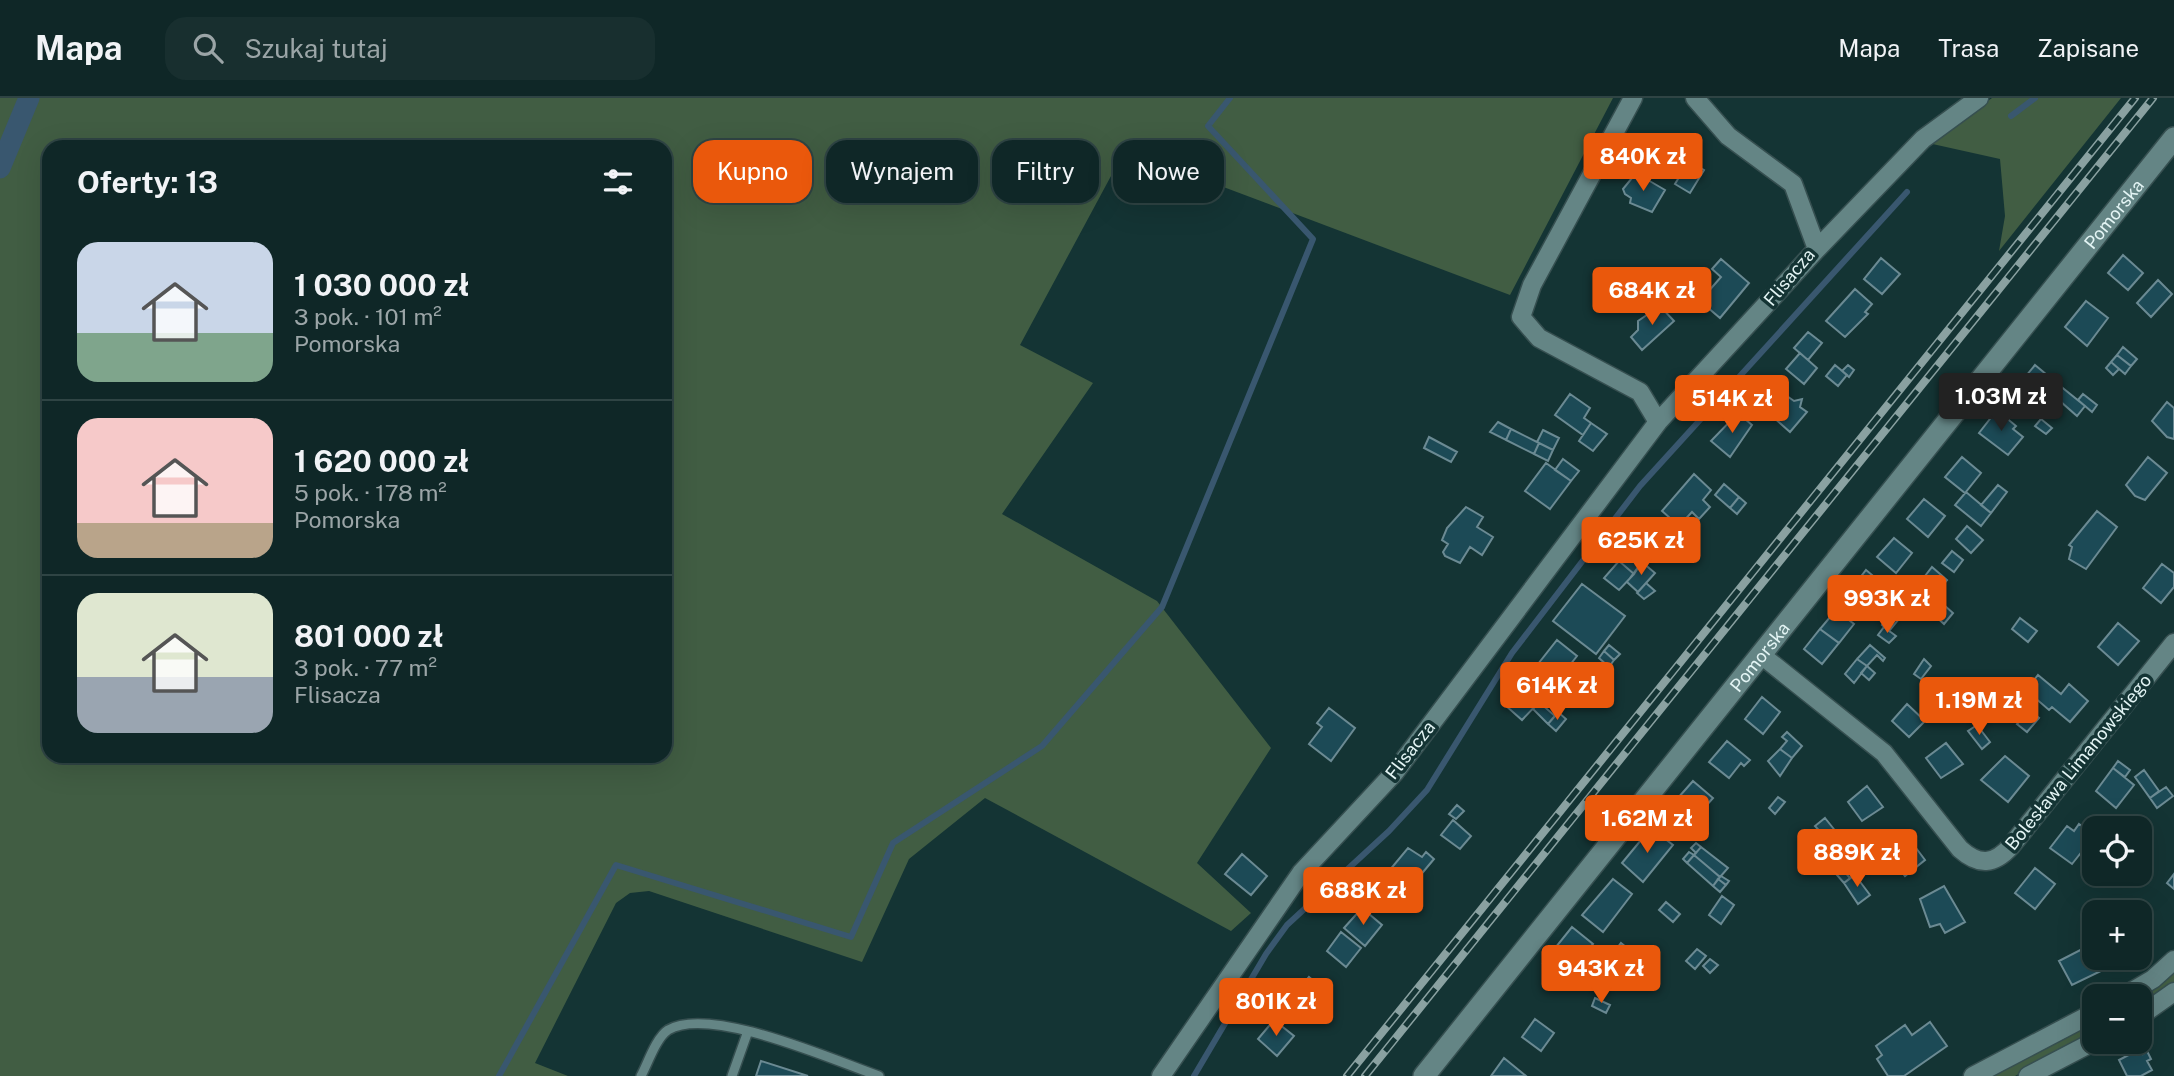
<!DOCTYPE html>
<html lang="pl">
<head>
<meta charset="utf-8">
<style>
	:root { --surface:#0f2727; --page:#182f2f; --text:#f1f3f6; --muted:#9ba5a7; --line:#2f4444; --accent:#ea580c }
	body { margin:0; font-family:"Public Sans",sans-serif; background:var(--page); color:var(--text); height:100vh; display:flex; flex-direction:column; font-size:26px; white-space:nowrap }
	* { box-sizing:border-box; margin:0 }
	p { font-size:23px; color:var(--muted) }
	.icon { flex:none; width:38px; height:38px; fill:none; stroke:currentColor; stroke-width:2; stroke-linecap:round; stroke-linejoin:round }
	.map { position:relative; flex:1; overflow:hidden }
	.side { position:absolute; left:42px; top:42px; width:630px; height:623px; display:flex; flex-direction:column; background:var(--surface); border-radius:21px; box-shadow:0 7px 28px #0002,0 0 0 2px var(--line) }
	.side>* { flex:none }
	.top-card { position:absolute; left:693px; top:42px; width:665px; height:63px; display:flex; gap:14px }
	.tools { position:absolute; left:2082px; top:718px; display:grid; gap:14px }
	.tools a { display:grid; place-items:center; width:70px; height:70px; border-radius:14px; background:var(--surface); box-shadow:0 7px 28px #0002,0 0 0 2px var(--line); font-size:35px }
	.price { position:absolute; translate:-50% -60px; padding:0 16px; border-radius:7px; background:var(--accent); color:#fff; font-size:23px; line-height:46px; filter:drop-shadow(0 2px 4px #0008) }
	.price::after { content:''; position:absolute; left:50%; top:42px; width:21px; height:16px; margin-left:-10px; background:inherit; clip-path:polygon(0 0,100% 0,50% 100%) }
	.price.on { background:#222; color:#fff }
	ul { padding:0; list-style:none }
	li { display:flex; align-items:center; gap:21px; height:175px; padding:0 35px }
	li+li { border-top:2px solid var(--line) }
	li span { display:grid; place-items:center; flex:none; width:196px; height:140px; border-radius:21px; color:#555 }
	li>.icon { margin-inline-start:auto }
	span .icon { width:84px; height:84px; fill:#fffc; stroke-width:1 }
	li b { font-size:30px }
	h2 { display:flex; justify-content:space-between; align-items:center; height:84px; padding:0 35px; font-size:30px }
	.chip { padding:0 24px; border-radius:21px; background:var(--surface); box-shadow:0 7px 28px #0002,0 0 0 2px var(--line); font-size:24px; line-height:63px }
	.chip.on { background:var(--accent); color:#fff }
	header { display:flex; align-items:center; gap:42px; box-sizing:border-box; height:98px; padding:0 35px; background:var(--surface); border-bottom:2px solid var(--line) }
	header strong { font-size:33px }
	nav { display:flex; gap:38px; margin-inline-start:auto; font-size:24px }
	.search { width:490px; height:63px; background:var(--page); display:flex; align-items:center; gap:18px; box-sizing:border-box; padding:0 24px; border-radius:21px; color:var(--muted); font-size:26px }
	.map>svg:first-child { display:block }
	.green { fill:#415d43; fill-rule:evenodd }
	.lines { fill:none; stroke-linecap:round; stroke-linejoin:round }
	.stream { stroke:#39576f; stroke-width:6 }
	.canal { stroke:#39576f; stroke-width:21 }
	.building { fill:#1c4a56; stroke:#6b8a93; stroke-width:2 }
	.service-casing { stroke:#364f50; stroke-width:12 }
	.minor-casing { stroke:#364f50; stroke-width:21 }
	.tertiary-casing { stroke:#364f50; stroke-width:24 }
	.service { stroke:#648585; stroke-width:9 }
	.minor { stroke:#648585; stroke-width:18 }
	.tertiary { stroke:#648585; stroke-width:21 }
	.rail-casing { stroke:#8aa1a1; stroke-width:8 }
	.rail { stroke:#143434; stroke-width:5; stroke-dasharray:16; stroke-linecap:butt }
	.labels { text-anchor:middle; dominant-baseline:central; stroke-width:7; stroke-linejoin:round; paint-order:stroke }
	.street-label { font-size:18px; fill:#e3f4f4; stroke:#143434 }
</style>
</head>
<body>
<header>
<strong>Mapa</strong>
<div class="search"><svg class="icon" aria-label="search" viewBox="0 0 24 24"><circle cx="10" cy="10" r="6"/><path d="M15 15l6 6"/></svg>Szukaj tutaj</div>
<nav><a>Mapa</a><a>Trasa</a><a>Zapisane</a></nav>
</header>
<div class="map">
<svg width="2174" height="978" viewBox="0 0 2174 978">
	<rect width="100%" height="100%" fill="#143434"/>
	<path class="green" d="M0 0H1613L1510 197 1125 52 1020 247 1093 285 1002 416 1157 503 1271 650 1197 765 1251 815 1231 833 985 700 909 761 862 864 649 793 630 795 616 805 535 965 568 978H0ZM665 49V658H49V49Z
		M1992 0H2121L1999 153 2005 118 2000 61 1928 45Z
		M2174 869V884L2140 909V898Z
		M2095 919V936L2015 978H1986Z"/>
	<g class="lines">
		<path class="stream" d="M2011 18 2035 0
			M499 978 616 767 851 839 893 745 1042 648 1162 509 1313 141 1208 28 1230 0
			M1194 978 1266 856 1287 827 1389 733 1427 692 1512 555 1640 388 1907 94"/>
		<path class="canal" d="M0 70 29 0"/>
	</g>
	<path class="building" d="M1689 63 1704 72 1690 95 1675 86Z
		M1636 75 1665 92 1652 114 1630 105 1631 100 1625 96 1623 91Z
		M2123 157 2143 175 2128 192 2108 175Z
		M1881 160 1900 176 1882 196 1864 181Z
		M1721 161 1749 185 1720 220 1700 203 1721 179 1712 171Z
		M2158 182 2172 196 2151 219 2137 205Z
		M1621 186 1631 191 1627 199 1617 194Z
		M1855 191 1872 206 1865 214 1868 216 1845 239 1826 223Z
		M2086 203 2108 220 2087 248 2065 229Z
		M1660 208 1674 223 1642 252 1631 239 1638 232V223Z
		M1808 234 1822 245 1808 262 1794 250Z
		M2123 249 2137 261 2131 268 2117 257Z
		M1800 255 1817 270 1804 286 1786 271Z
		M2117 257 2131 268 2125 276 2111 264Z
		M2111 264 2119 271 2113 277 2106 270Z
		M1835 267 1847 277 1838 288 1826 278Z
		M1848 267 1854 272 1849 279 1842 273Z
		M2035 267 2059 287 2040 310 2036 307 2032 311 2025 305 2029 301 2016 290Z
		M2059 287 2085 308 2077 318 2052 296Z
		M1570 296 1590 310 1584 320 1591 325 1583 337 1555 317Z
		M1775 296 1783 303 1787 298 1794 303 1802 301 1800 309 1807 314 1790 334 1763 310Z
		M2083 296 2097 307 2092 314 2078 302Z
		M2167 304 2174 310V341L2167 339 2152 323Z
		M1997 312 2016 328 2013 331 2023 339 2008 357 1979 335Z
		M1738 315 1752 327 1730 359 1711 343Z
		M2041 321 2052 330 2046 336 2035 328Z
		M1498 324 1511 331 1506 342 1490 334Z
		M1591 325 1607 336 1593 353 1579 343Z
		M1511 331 1539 345 1534 356 1506 342Z
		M1543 332 1559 340 1553 352 1537 344Z
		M1429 339 1457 354 1451 364 1424 350Z
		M1539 345 1553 352 1548 363 1534 356Z
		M1962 359 1981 375 1965 395 1945 379Z
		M2148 359 2167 375 2145 402 2135 398 2126 387Z
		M1563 361 1579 373 1571 383 1555 372Z
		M1546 365 1571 383 1550 411 1525 393Z
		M1694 376 1711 392 1703 402 1710 409 1699 421 1692 414 1679 428 1662 413Z
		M1724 386 1739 399 1730 410 1715 397Z
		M1998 387 2007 394 1991 415 1981 407Z
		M1966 394 1991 415 1981 428 1955 407Z
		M1739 399 1746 405 1737 416 1730 410Z
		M1924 401 1945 418 1928 439 1907 421Z
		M1466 409 1483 419 1477 429 1493 439 1482 457 1470 449 1460 465 1445 458 1443 454 1448 446 1442 442 1447 430Z
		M2097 413 2117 429 2086 471 2069 461 2072 449 2069 447Z
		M1967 428 1983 442 1971 455 1956 441Z
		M1894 440 1912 455 1896 475 1877 459Z
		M1628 452 1642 464 1634 476 1619 463Z
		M1952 453 1963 462 1954 474 1942 465Z
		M1619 463 1634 476 1619 492 1604 480Z
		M1642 464 1655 475 1638 494 1627 484Z
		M2162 466 2174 475V489L2161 505 2143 490Z
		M1932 469 1947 482 1940 490 1925 478Z
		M1866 472 1884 487 1869 504 1853 489Z
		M1925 478 1931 484 1925 491 1918 486Z
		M1646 485 1655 493 1644 501 1637 495Z
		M1582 486 1625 518 1596 556 1553 523Z
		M1918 486 1925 491 1919 498 1913 493Z
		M1944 507 1953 515 1944 526 1935 518Z
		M1836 512 1854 526 1839 545 1820 531Z
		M1892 516 1899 521 1889 533 1882 527Z
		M2020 520 2037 533 2028 544 2012 531Z
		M2118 525 2139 543 2118 567 2098 549Z
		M1884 529 1896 538 1889 545 1878 537Z
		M1820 531 1839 545 1822 566 1804 551Z
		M1557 542 1577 558 1562 577 1558 574 1555 579 1538 566Z
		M1609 547 1620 556 1614 562 1604 553Z
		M1870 547 1885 560 1883 563 1877 557 1867 568 1857 561Z
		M1604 553 1614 562 1609 569 1599 560Z
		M1857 561 1867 568 1854 585 1845 576Z
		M1924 561 1931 568 1921 581 1914 576Z
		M1867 568 1875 575 1869 582 1861 575Z
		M2038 577 2061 596 2069 586 2088 603 2070 624 2052 609 2049 612 2026 592Z
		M1521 589 1539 604 1522 622 1505 607Z
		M1929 591 1939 600 1932 607 1923 598Z
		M1762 599 1780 614 1763 636 1745 621Z
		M1539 604 1555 618 1548 626 1533 611Z
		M1907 606 1925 623 1909 639 1892 623Z
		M1329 610 1355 630 1331 663 1309 646 1322 629 1317 625Z
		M2029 612 2039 620 2027 634 2017 626Z
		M1558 614 1566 621 1556 633 1548 626Z
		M1977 627 1990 644 1982 651 1968 633Z
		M1787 634 1802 648 1792 660 1780 651 1787 643 1782 639Z
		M1727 643 1750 662 1744 668 1741 665 1729 680 1709 664Z
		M1946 645 1963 666 1941 680 1926 660Z
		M1780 651 1792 660 1780 678 1768 663Z
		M2005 658 2029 678 2008 704 1981 682Z
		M2118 663 2130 672 2125 679 2113 670Z
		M2113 670 2134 687 2116 710 2096 693Z
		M2144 672 2159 693 2150 700 2135 679Z
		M1693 683 1713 700 1682 735 1662 718Z
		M1867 688 1883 709 1862 723 1848 704Z
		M2166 689 2173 698 2157 710 2150 700Z
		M1778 699 1785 704 1775 716 1769 710Z
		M1457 707 1464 713 1456 721 1449 716Z
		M1825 720 1841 740 1832 747 1815 728Z
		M1453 722 1471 738 1460 751 1441 737Z
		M2079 726 2095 737 2072 766 2050 750 2067 728 2074 733Z
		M1651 730 1673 747 1643 784 1622 765Z
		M1899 741 1903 746 1910 742 1925 762 1905 778 1885 752Z
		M1696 745 1701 749 1696 755 1691 750Z
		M1701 749 1728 770 1720 779 1694 757Z
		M1408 750 1422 759 1426 754 1434 761 1413 786 1408 782 1399 792 1384 779Z
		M1689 754 1694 757 1687 765 1683 761Z
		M1242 756 1267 778 1251 797 1225 776Z
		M1694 757 1720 779 1713 788 1687 765Z
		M1855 764 1862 771 1850 780 1844 773Z
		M2035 770 2055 786 2035 811 2015 795Z
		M1844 773 1850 780 1844 785 1837 777Z
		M2174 776V791L2167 785Z
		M1855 777 1870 797 1858 806 1844 785Z
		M1721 778 1729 783 1726 787 1718 781Z
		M1613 781 1632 796 1603 834 1582 817Z
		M1718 781 1726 787 1720 794 1713 788Z
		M1944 788 1965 824 1945 835 1940 826 1930 829 1920 801Z
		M1722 798 1734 807 1721 826 1709 817Z
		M1666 804 1680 816 1673 824 1659 812Z
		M1362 810 1382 827 1365 848 1344 830Z
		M1572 829 1593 846 1564 882 1543 865Z
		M1341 834 1361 850 1346 869 1327 853Z
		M1621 845 1647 866 1640 874 1614 854Z
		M2092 846 2095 859H2099L2105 871 2072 887 2059 863Z
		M1697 851 1706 858 1695 871 1686 863Z
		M1614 854 1640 874 1633 883 1606 863Z
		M1710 861 1718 867 1710 875 1703 868Z
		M1309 879 1330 896 1313 916 1292 899Z
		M1595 900 1610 907 1606 915 1592 908Z
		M1535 921 1554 935 1541 953 1522 939Z
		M1274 922 1294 938 1277 958 1258 941Z
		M1930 924 1947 948 1904 978H1888L1877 961 1882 957 1876 948 1905 927 1912 937Z
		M2140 951 2143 956 2147 953 2151 961 2147 963 2152 972 2141 978H2127L2119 962Z
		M1504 960 1526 978H1491Z
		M761 963 808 978H756Z"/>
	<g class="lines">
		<g class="service-casing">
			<path id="service" d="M641 978C648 965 656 940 668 932 710 907 833 962 879 978
				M732 978 748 933"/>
		</g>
		<g class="minor-casing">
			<path id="minor" d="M1633 0 1532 187 1521 219 1539 240 1640 294 1658 324
				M1817 151 1923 41 1979 0
				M1760 556 1884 655 1960 751C1979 768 1994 767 2011 748L2174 545
				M2124 898 2153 881 2174 862
				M2140 918 2174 894
				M1161 978 1301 775 1395 674 1658 324 1817 151 1793 86 1728 38 1695 0
				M1973 978 2095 914
				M2028 978 2095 943"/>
		</g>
		<g class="tertiary-casing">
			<g id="tertiary">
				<path id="s1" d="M1424 978 2174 40"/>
			</g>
		</g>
		<use href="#service" class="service"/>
		<use href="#minor" class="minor"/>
		<use href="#tertiary" class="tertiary"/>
		<g class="rail-casing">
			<path id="rail" d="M1347 978 2135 0
				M1365 978 2153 0"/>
		</g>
		<use href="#rail" class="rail"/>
	</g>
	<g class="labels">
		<g class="street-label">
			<text stroke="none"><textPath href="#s1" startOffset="1104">Pomorska</textPath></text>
			<text transform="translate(1789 179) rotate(-50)">Flisacza</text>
			<text stroke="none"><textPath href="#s1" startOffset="537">Pomorska</textPath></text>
			<text transform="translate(1410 652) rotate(-52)">Flisacza</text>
			<text transform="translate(2078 664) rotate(-51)">Bolesława Limanowskiego</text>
		</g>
	</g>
</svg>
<div class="tools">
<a><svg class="icon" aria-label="locate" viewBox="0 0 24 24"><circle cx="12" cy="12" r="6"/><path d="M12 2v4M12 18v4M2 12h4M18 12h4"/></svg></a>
<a>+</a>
<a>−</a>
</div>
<b class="price" style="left:1643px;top:95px">840K zł</b>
<b class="price" style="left:1652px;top:229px">684K zł</b>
<b class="price on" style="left:2001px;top:335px">1.03M zł</b>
<b class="price" style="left:1732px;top:337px">514K zł</b>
<b class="price" style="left:1641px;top:479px">625K zł</b>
<b class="price" style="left:1887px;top:537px">993K zł</b>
<b class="price" style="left:1557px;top:624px">614K zł</b>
<b class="price" style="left:1979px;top:639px">1.19M zł</b>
<b class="price" style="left:1647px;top:757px">1.62M zł</b>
<b class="price" style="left:1857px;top:791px">889K zł</b>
<b class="price" style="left:1363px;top:829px">688K zł</b>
<b class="price" style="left:1601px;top:907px">943K zł</b>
<b class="price" style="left:1276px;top:940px">801K zł</b>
<div class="top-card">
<a class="chip on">Kupno</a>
<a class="chip">Wynajem</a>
<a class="chip">Filtry</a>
<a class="chip">Nowe</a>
</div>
<section class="side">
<h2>Oferty: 13<svg class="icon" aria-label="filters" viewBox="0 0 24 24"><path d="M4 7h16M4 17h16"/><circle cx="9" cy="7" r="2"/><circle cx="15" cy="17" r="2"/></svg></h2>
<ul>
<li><span style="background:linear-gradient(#c9d6e8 65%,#7fa58c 0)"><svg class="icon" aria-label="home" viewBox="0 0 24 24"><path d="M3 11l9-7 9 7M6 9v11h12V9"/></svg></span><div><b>1 030 000 zł</b><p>3 pok. · 101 m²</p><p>Pomorska</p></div></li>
<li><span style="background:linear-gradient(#f6c9c9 75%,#b9a48a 0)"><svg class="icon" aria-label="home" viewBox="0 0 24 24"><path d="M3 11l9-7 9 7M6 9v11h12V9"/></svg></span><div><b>1 620 000 zł</b><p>5 pok. · 178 m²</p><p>Pomorska</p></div></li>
<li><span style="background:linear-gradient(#dfe7d0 60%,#9aa5b1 0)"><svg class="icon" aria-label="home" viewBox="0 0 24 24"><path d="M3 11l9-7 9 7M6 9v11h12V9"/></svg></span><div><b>801 000 zł</b><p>3 pok. · 77 m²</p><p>Flisacza</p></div></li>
</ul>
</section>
</div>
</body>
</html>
